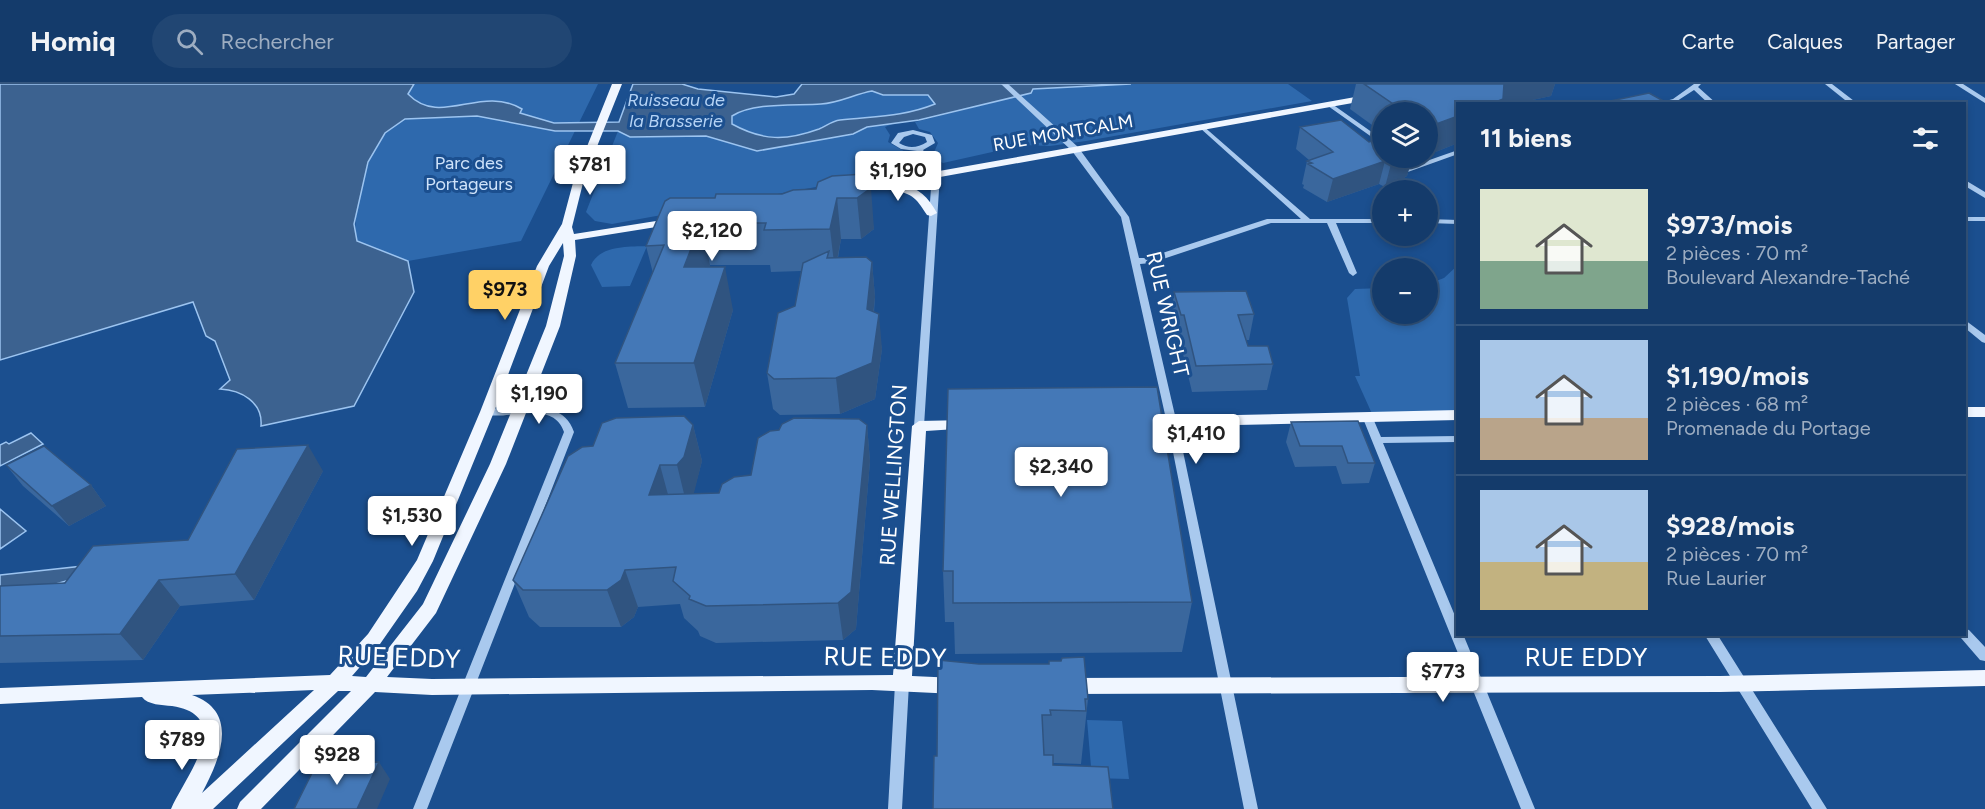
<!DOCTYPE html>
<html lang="fr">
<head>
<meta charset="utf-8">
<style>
	:root { --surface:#143b6b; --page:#214673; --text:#f1f3f6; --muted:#9dadc1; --line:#33557e; --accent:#ffd166 }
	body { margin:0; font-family:Figtree,sans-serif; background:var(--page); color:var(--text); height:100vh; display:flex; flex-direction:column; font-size:22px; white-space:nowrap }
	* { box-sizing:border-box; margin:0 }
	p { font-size:20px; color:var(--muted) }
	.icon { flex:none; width:33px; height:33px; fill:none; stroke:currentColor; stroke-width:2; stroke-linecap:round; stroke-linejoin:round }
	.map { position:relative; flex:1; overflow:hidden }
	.drawer { position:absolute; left:1456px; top:18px; width:510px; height:534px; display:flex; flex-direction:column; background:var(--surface); border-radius:0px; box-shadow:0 3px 9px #0003,0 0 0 2px var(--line) }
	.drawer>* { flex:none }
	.buttons { position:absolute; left:1372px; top:18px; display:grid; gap:12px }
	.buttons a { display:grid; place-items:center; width:66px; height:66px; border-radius:50%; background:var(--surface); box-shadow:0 3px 9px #0003,0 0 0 2px var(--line); font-size:30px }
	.price { position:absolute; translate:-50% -51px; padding:0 14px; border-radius:6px; background:#fff; color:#222; font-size:20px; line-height:39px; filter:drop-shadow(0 2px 3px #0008) }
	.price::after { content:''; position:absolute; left:50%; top:36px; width:18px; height:14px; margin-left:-9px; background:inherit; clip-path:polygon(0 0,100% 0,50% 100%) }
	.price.active { background:var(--accent); color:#111 }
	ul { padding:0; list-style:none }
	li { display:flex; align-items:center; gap:18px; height:150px; padding:0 24px }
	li+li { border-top:2px solid var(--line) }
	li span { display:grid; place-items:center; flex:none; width:168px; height:120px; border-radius:0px; color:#555 }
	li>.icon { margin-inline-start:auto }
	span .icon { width:72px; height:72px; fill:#fffc; stroke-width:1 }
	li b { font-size:26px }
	h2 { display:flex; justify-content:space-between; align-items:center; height:72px; padding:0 24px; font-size:26px }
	header { display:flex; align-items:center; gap:36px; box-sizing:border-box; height:84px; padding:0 30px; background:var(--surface); border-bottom:2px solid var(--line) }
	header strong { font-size:28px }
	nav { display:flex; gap:33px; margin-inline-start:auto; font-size:21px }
	.search { width:420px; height:54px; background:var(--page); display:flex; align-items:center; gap:15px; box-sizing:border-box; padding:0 21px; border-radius:33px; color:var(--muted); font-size:22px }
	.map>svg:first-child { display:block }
	.green { fill:#2e69ad }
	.water { fill:#3c6290; stroke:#9cc4f0; stroke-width:1.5; fill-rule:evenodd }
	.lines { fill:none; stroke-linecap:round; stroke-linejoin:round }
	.minor { fill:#a9c9ee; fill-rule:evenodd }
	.major { fill:#f0f6ff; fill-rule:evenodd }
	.wall { fill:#3a679d }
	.shaded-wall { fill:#305480 }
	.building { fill:#4478b7; stroke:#305480; stroke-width:1.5 }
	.labels { text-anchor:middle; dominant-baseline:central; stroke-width:6; stroke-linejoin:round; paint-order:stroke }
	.far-water-label { font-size:18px; font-style:italic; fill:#b5d3f5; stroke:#1b4f8f }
	.far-street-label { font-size:18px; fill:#fff; stroke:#1b4f8f }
	.far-park-label { font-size:18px; fill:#cfe3fa; stroke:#1b4f8f }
	.street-label { font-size:21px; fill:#fff; stroke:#1b4f8f }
	.near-street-label { font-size:26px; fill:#fff; stroke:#1b4f8f }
</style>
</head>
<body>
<header>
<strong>Homiq</strong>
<div class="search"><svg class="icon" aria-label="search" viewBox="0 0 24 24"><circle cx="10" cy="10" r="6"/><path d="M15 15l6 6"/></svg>Rechercher</div>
<nav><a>Carte</a><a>Calques</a><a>Partager</a></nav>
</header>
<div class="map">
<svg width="1985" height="725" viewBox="0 0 1985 725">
	<rect width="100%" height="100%" fill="#1b4f8f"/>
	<path class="green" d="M414 0H598L521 157 408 177 356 157C352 129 367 62 390 43 402 34 416 35 426 24L408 10Z
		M1131 0H1288L1312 17 1086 57 1050 62 1023 61 943 79 932 73 938 59 930 48 919 45 915 38 1031 9 1032 5Z
		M872 7 883 11H929L935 21C903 33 874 32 840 36 833 37 826 42 819 45 786 57 763 57 732 40V32C754 18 796 22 821 20 839 19 855 10 872 7Z
		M895 39 885 43 890 51 888 58 916 74 920 82 916 85 612 140 595 137 586 128 618 47 630 53 706 52 757 67 853 50 867 43Z
		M647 162 630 202 602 203 591 181C600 161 628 163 647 162Z
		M1458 181V331L1373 332 1355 292H1360L1347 214 1355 205 1383 204V230H1428V200L1444 194Z
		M1087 636 1122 637 1129 695 1092 694Z"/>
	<path class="water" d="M0 0H414L408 10C441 44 480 0 522 25L520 29 554 39 619 38 633 0H682L698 5 776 13 794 10 802 0H1131L1033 5 1031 9 919 36 867 43 853 50 757 67 706 52 630 53 618 47H555L477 32 405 35 385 49 368 78 354 140 357 157 408 177 414 208 354 322 261 342C263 318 241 306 220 305L230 296 215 257 206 252 193 218 0 276ZM872 7 883 11H928L935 20C903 33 874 32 840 36 832 37 826 42 819 45 786 57 763 57 732 40V32C754 18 796 22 821 20 839 19 855 10 872 7Z
		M31 349 43 360 0 382V361L6 358 9 360Z
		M0 425 26 447 0 465Z
		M93 481 87 491 0 516V491Z"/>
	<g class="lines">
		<path class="minor" d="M1001 0H1008L1078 63 1129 133 1139 174H1147L1267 135H1301L1200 44V42L1202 41 1310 135H1383V139H1336L1357 189 1353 192 1349 189 1327 139H1271L1151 179 1140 180 1180 353 1258 725H1244L1170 353 1121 133 1072 67Z
			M1694 0H1701L1698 3 1717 20H1709L1694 6 1677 17 1655 20 1673 15Z
			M1825 0H1832L1858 20H1850Z
			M1955 0H1963L1985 14V19Z
			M1328 20H1332L1383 56V61L1328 22Z
			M913 46 932 51 935 59 923 66 940 90 924 342 919 345 914 342 932 90 917 67 901 65 891 59 898 49ZM913 50 925 53 927 58C917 64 909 65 899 59L904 53Z
			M1458 66V70L1405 89 1398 87Z
			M1965 96 1985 108V114L1965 102Z
			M1965 133H1985V137H1965Z
			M1428 135 1458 136V140L1428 139Z
			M1965 236 1985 251V259L1982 258 1965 244Z
			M522 323C544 323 566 324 574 348L427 725H413L564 348C552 312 498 341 482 328L487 325Z
			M1367 329 1372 332 1381 353 1458 352V358L1383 359 1458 539V550H1463L1535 725H1521L1362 332Z
			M1965 545 1969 546 1985 563V577L1980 576 1961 554 1959 550H1965Z
			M1704 550H1717L1827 725H1812Z
			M902 595 907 596 909 600 902 725H888L895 600 897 596Z"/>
		<path class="major" d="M612 0H622L584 95 572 143 574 150 675 134 681 137 675 140 575 156 576 172 560 242 506 380 436 529 387 593 432 595 893 591 912 342 919 337 966 336 971 338 973 341 971 344 926 347 912 592 956 594 963 596 965 602 963 608 956 610 872 606 432 611 375 608 261 725H237L240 718 351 607H338L213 725H171C184 694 237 632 172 622 162 621 148 621 142 613L0 620V604L330 591 368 550 417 476 480 328 537 182 562 140 574 95ZM563 159 564 172 546 242 490 380 423 520 366 593 352 592 380 560 417 507 433 477 494 328 549 182ZM314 606 202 709C219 677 241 628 192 611Z
			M1372 10 1377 13 1375 15 901 100C919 104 928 113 937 129L931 132 927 131C915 112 912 110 890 105L889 102 849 109 843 106 849 103Z
			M1965 323H1985V333H1965Z
			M1458 326V336L1143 343 1136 338 1143 333Z
			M1985 586V602L1720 608 1067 610 1060 608 1058 602 1060 596 1067 594 1720 592Z"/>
	</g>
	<path class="wall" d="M1356 0H1555L1551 12 1514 20H1458V59L1428 71V28H1383V49L1350 25Z
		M1300 43 1383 74H1412L1407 92 1405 93 1404 97 1385 103 1379 100 1327 118 1303 104 1304 101 1302 100 1307 77 1309 76 1296 65Z
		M865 102 874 145 861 155H841L838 174 872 178 875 213 874 228 882 265 875 315 840 330 780 331 773 325 767 289 795 222 801 187 771 188 770 181H710L709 183 733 226 705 323 628 324 615 279 653 189 646 162 715 114 782 110 816 105Z
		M1174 208 1254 230 1249 256H1246L1248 262 1273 280 1267 306 1192 308 1180 257H1177L1171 233Z
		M948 305 1192 518 1182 568 955 570 954 538H945L943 487Z
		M1291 338 1375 379 1369 399 1342 400 1336 382 1295 383 1286 358Z
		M693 341 702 377 693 410 719 409 751 391 867 341 870 377 856 545 843 556 716 559 700 552 698 547 684 534 680 520 638 523 634 533 621 543H540L529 533 513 496 593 362Z
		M6 381 91 401 106 422 69 442 23 402Z
		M323 387 254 516 180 522 143 576 0 579V502L65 499 188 456Z
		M1049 577 1088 615 1081 680 1053 679V681L1113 725 937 672 979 580H1049Z"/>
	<path class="shaded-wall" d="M1501 0H1555L1551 12 1514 20H1491Z
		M1458 32V59L1428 71V43Z
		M1406 74H1412L1407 92 1405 93 1404 97 1385 103 1391 80Z
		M1385 77 1379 100 1327 118 1333 95Z
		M864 90 866 108 871 104 874 145 861 155 857 114 863 100Z
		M837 114 841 155 835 187 830 145Z
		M701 139 710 181 694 226 684 183Z
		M872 178 875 213 870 260 867 225Z
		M725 183 733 226 705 323 694 279Z
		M879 230 882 265 875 315 840 330 836 294Z
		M693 341 702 377 694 409 686 418 677 381Z
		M867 341 870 377 856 545 843 556 838 519Z
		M308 361 323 387 254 516 235 490Z
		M660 381 670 418 649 411Z
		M91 401 106 422 69 442 52 422Z
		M625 486 638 523 634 533 621 543 607 506Z
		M159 496 180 522 143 576 120 550Z
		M379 678 390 695 377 725H357Z"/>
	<path class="building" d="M1364 0H1504L1503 15 1491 20H1458V32L1428 43V28H1405Z
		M1649 9 1669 20H1596Z
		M1341 36 1369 58 1383 53V74H1411L1391 80 1385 77 1333 95 1308 80 1312 79 1307 77 1333 68 1300 43Z
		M864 90 863 100 871 104 857 114H837L830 145 764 146 766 139H701L684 183H725L694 279H615L664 161 646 162 665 117 670 114H715L716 110H782L793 106 816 105 818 98 832 92Z
		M829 167 827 174 866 173 872 178 867 225 879 230 872 279 836 294 774 295 767 289 778 229 795 222 803 179Z
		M1246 207 1254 230 1238 231 1248 262H1268L1273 280 1196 282 1184 231H1181L1174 208Z
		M1157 303 1192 518 953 519V487H943L948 305Z
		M684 332 693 341 684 373 677 381H660L649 411 719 409 722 400 734 393 751 391 758 354 770 347 779 346 782 340 794 334 859 335 867 341 851 508 838 519 706 522 689 515 690 512 673 497 676 483 625 486 621 496 607 506H523L513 496 568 372 582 363 593 362 602 339 616 334Z
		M1358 337 1375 379H1348L1342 362H1300L1291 338Z
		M308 361 235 490 159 496 120 550 0 552V502L65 499 93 462 188 456 237 365Z
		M44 362 91 401 52 422 6 381Z
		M1084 573 1088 615H1085L1086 627 1050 626 1051 631H1042L1044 671H1053V681L1108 683 1113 725H933L934 672H937L938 576 979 580H1049V577H1061L1062 574Z
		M379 678 357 725H294L317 679Z"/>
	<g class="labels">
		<g class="far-water-label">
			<text x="676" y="16">Ruisseau de<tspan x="676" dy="21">la Brasserie</tspan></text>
		</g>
		<g class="far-street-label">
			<text transform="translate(1063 49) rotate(-10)">RUE MONTCALM</text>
		</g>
		<g class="far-park-label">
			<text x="469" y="79">Parc des<tspan x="469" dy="21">Portageurs</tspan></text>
		</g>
		<g class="street-label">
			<text transform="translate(1168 230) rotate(77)">RUE WRIGHT</text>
			<text transform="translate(893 391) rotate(-86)">RUE WELLINGTON</text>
		</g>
		<g class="near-street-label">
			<text transform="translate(399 573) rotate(2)">RUE EDDY</text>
			<text transform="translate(885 573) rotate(1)">RUE EDDY</text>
			<text x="1586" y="573">RUE EDDY</text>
		</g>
	</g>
</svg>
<div class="buttons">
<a><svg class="icon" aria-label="layers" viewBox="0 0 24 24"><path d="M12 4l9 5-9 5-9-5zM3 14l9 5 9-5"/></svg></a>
<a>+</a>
<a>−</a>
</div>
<b class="price" style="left:590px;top:112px">$781</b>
<b class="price" style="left:898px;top:118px">$1,190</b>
<b class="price" style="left:712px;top:178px">$2,120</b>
<b class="price active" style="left:505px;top:237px">$973</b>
<b class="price" style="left:539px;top:341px">$1,190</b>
<b class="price" style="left:1196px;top:381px">$1,410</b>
<b class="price" style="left:1061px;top:414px">$2,340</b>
<b class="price" style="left:412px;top:463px">$1,530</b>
<b class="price" style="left:1443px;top:619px">$773</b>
<b class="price" style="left:182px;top:687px">$789</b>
<b class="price" style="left:337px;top:702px">$928</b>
<section class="drawer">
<h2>11 biens<svg class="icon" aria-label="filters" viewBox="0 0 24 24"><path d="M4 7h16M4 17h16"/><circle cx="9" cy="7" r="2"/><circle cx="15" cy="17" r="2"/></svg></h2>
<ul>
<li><span style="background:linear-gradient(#dfe7d0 60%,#7fa58c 0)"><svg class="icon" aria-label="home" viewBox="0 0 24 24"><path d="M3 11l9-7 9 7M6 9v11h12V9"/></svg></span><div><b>$973/mois</b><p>2 pièces · 70 m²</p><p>Boulevard Alexandre-Taché</p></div></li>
<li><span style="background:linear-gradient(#a9c7e8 65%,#b9a48a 0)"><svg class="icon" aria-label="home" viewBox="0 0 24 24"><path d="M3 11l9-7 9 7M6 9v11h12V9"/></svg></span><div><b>$1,190/mois</b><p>2 pièces · 68 m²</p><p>Promenade du Portage</p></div></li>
<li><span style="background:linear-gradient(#a9c7e8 60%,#c2b280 0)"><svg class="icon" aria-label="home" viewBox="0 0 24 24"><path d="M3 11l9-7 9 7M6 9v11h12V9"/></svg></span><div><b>$928/mois</b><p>2 pièces · 70 m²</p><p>Rue Laurier</p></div></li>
</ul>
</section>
</div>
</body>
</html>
